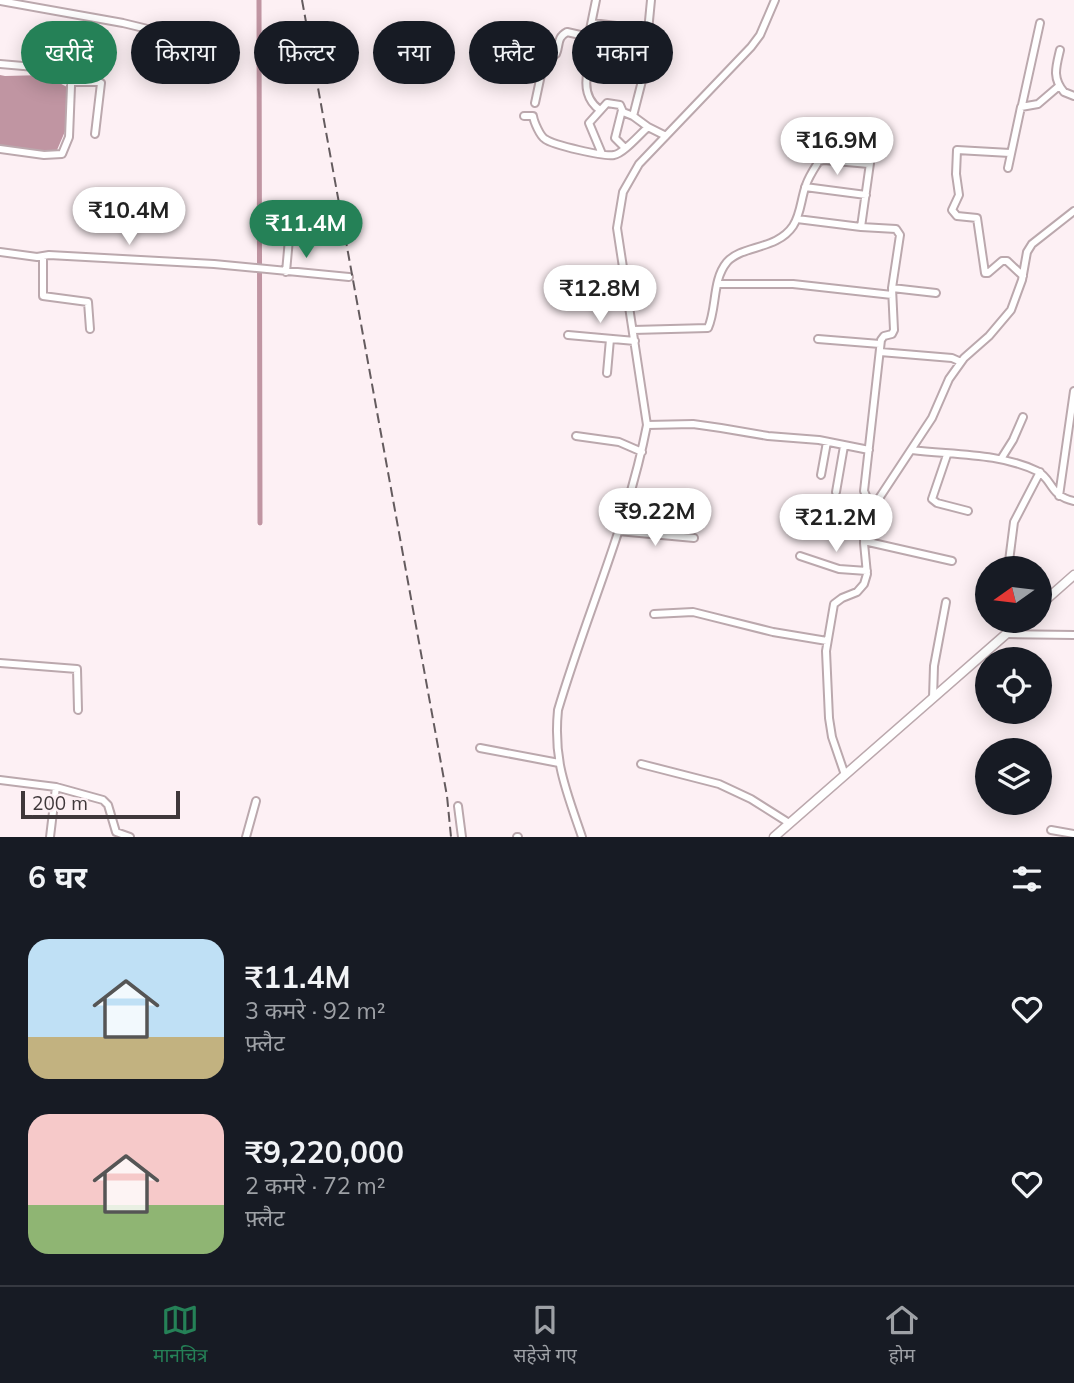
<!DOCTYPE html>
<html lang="hi">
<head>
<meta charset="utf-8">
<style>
	:root { --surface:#171b24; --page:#20242c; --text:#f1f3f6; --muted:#9ea1a6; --line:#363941; --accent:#258157 }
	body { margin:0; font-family:Mulish,"Noto Sans Devanagari",sans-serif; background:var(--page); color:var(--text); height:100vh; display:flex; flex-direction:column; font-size:26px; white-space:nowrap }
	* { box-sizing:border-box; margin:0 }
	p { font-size:23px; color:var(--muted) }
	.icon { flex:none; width:38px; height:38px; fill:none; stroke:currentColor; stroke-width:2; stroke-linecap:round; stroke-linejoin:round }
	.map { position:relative; height:837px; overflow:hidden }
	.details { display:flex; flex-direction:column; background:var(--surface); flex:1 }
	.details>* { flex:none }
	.top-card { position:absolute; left:21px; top:21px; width:700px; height:63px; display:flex; gap:14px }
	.needle { width:46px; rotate:256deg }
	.controls { position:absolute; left:975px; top:556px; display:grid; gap:14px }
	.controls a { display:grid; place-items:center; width:77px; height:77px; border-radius:50%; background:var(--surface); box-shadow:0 4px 18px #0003; font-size:35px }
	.scale { position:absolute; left:21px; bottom:18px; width:159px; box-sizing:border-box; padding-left:7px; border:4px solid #3f373a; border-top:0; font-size:19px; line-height:24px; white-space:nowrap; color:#3f373a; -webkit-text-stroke:5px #fdf0f4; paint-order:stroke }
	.price { position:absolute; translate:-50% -60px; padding:0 16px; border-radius:24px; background:#fff; color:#222; font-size:23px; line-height:46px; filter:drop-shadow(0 2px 4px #0008) }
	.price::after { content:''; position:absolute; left:50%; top:42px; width:21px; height:16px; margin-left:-10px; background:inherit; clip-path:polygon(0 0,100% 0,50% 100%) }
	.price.selected { background:var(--accent); color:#fff }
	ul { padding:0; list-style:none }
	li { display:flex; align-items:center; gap:21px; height:175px; padding:0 28px }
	li span { display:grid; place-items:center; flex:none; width:196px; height:140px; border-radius:21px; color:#555 }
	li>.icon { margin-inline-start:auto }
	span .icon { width:84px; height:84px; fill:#fffc; stroke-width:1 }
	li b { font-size:30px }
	h2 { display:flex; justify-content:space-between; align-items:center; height:84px; padding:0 28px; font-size:30px }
	.pill { padding:0 24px; border-radius:32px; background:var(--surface); box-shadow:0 4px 18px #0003; font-size:24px; line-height:63px }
	.pill.selected { background:var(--accent); color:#fff }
	.dock { display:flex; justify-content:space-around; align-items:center; height:98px; border-top:2px solid var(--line); background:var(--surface); font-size:19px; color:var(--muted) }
	.dock a { display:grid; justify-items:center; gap:4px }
	.dock .selected { color:var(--accent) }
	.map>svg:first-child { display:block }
	.water { fill:#c095a2 }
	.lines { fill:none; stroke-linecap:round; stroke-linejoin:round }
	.canal { stroke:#c095a2; stroke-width:5 }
	.minor-casing { stroke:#bba8ad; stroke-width:10 }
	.major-casing { stroke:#bba8ad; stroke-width:11 }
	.minor { stroke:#fff; stroke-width:6 }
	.major { stroke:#fff; stroke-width:8 }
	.rail { stroke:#645b5e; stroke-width:2; stroke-dasharray:10 5; stroke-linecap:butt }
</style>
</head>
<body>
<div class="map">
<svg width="1074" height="837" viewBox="0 0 1074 837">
	<rect width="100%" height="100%" fill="#fdf0f4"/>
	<path class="water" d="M0 75 5 76 44 75 67 87 66 129 57 150 37 152 0 146Z"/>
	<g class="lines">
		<path class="canal" d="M259 0 260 523"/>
		<g class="minor-casing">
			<path id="minor" d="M651 0 644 73 633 116 648 127 666 136
				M0 1 123 23 164 33 184 35
				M592 23 649 30
				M30 43 51 52 50 69
				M1060 50C1056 67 1052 78 1064 92L1074 96
				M585 54 596 0
				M0 64 58 69 71 82V86L69 137 62 154 44 155 0 149
				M588 70C584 86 587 101 600 110
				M71 82H98L101 83 95 134
				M535 103 545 56 556 54C560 46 556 38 567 32L589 37
				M1022 105 1040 23
				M622 110 615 138 625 148
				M524 116H533C534 122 540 136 545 139 553 145 604 157 614 155 623 154 640 134 648 127
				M1010 153 957 150 956 174 959 195 952 210 957 216 977 218 985 273H988L1002 261H1007L1023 276
				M602 154 589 123 607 103 620 105 623 112 633 116
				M1008 168 1021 107 1038 104 1059 86
				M805 187 866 195
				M797 219 861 227 872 149
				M861 227 896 229 900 235 892 288 894 330 892 334 884 336 881 340 864 491 872 509
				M0 252 37 257 49 255 214 264 349 277
				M43 257V296L88 302 90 329
				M286 272 289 239
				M718 284H793L892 295
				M892 288 936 293
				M633 330 708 328C717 308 712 280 727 262 742 245 777 250 793 226 801 214 801 198 806 185 809 176 814 169 819 161L824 160 869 164
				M568 335 635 341
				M818 339 880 344
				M880 352 952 358 961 362
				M607 373 610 339
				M647 425 693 424 721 428 768 436 819 440 869 450
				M576 436 619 442 642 452
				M912 450C953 455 1000 453 1037 471 1053 479 1049 496 1074 501
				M947 455 932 499 937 503 968 511
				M1001 459 1013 440 1023 417
				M821 475 827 442
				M836 492 844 446
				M1059 496 1074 391
				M618 531 694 538
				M864 541 952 561
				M800 556 839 569 867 571
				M1008 569 1014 522 1040 472
				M654 614 693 612 773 632 827 641
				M1006 634 1074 635
				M0 663 77 669 78 710
				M933 698 934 666 946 602
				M480 748 559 763
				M641 764 719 784 751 799 789 823
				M845 775 832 737 829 718 826 651 834 604 842 598 857 592 864 584 867 574 864 543 872 509 932 418 949 379 964 358 989 336 1011 310 1022 280 1027 252 1032 244 1074 211
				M0 780 56 787 103 800 108 805 116 832 130 837
				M458 806 462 837
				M1051 830 1074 834
				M50 837 56 787
				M246 837 256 801
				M517 837H518
				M582 837C566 790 553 761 558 710 586 615 628 523 647 425L617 228 623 192 639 164 751 47 760 35 775 0"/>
		</g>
		<g class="major-casing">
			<path id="major" d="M1040 605 1074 575
				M774 837 1021 621"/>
		</g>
		<use href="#minor" class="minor"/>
		<use href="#major" class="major"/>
		<path class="rail" d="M302 0 447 796 451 837"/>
	</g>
</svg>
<div class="controls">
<a><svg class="needle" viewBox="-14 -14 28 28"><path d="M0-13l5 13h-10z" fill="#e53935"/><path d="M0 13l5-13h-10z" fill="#9ea1a6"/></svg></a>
<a><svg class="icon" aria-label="locate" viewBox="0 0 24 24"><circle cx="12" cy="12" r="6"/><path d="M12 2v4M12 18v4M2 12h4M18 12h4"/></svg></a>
<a><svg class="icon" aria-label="layers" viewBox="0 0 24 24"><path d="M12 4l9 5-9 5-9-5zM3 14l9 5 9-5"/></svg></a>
</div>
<div class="scale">200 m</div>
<b class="price" style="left:837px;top:177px">₹16.9M</b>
<b class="price" style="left:129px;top:247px">₹10.4M</b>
<b class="price selected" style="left:306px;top:260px">₹11.4M</b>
<b class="price" style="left:600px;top:325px">₹12.8M</b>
<b class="price" style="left:655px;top:548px">₹9.22M</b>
<b class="price" style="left:836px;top:554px">₹21.2M</b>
<div class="top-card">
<a class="pill selected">खरीदें</a>
<a class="pill">किराया</a>
<a class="pill">फ़िल्टर</a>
<a class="pill">नया</a>
<a class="pill">फ़्लैट</a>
<a class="pill">मकान</a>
</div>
</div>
<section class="details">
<h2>6 घर<svg class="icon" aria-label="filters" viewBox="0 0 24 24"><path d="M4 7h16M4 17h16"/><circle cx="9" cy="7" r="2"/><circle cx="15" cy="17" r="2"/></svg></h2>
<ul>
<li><span style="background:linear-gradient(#bfe0f5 70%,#c2b280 0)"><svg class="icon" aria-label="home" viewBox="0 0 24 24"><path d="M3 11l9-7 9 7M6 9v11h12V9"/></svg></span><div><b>₹11.4M</b><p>3 कमरे · 92 m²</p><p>फ़्लैट</p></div><svg class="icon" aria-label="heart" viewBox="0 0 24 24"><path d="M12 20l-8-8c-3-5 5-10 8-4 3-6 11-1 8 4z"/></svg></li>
<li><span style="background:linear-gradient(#f6c9c9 65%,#8fb573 0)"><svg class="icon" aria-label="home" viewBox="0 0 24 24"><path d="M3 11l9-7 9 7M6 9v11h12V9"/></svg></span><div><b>₹9,220,000</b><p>2 कमरे · 72 m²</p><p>फ़्लैट</p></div><svg class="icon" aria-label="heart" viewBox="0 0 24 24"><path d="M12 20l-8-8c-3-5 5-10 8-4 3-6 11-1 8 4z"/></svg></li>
</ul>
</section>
<nav class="dock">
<a class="selected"><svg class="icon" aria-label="map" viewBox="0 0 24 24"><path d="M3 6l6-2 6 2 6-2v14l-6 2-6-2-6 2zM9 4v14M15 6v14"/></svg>मानचित्र</a>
<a><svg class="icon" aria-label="saved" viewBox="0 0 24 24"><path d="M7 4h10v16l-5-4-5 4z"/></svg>सहेजे गए</a>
<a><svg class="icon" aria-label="home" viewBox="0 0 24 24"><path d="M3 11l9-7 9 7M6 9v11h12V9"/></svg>होम</a>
</nav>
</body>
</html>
